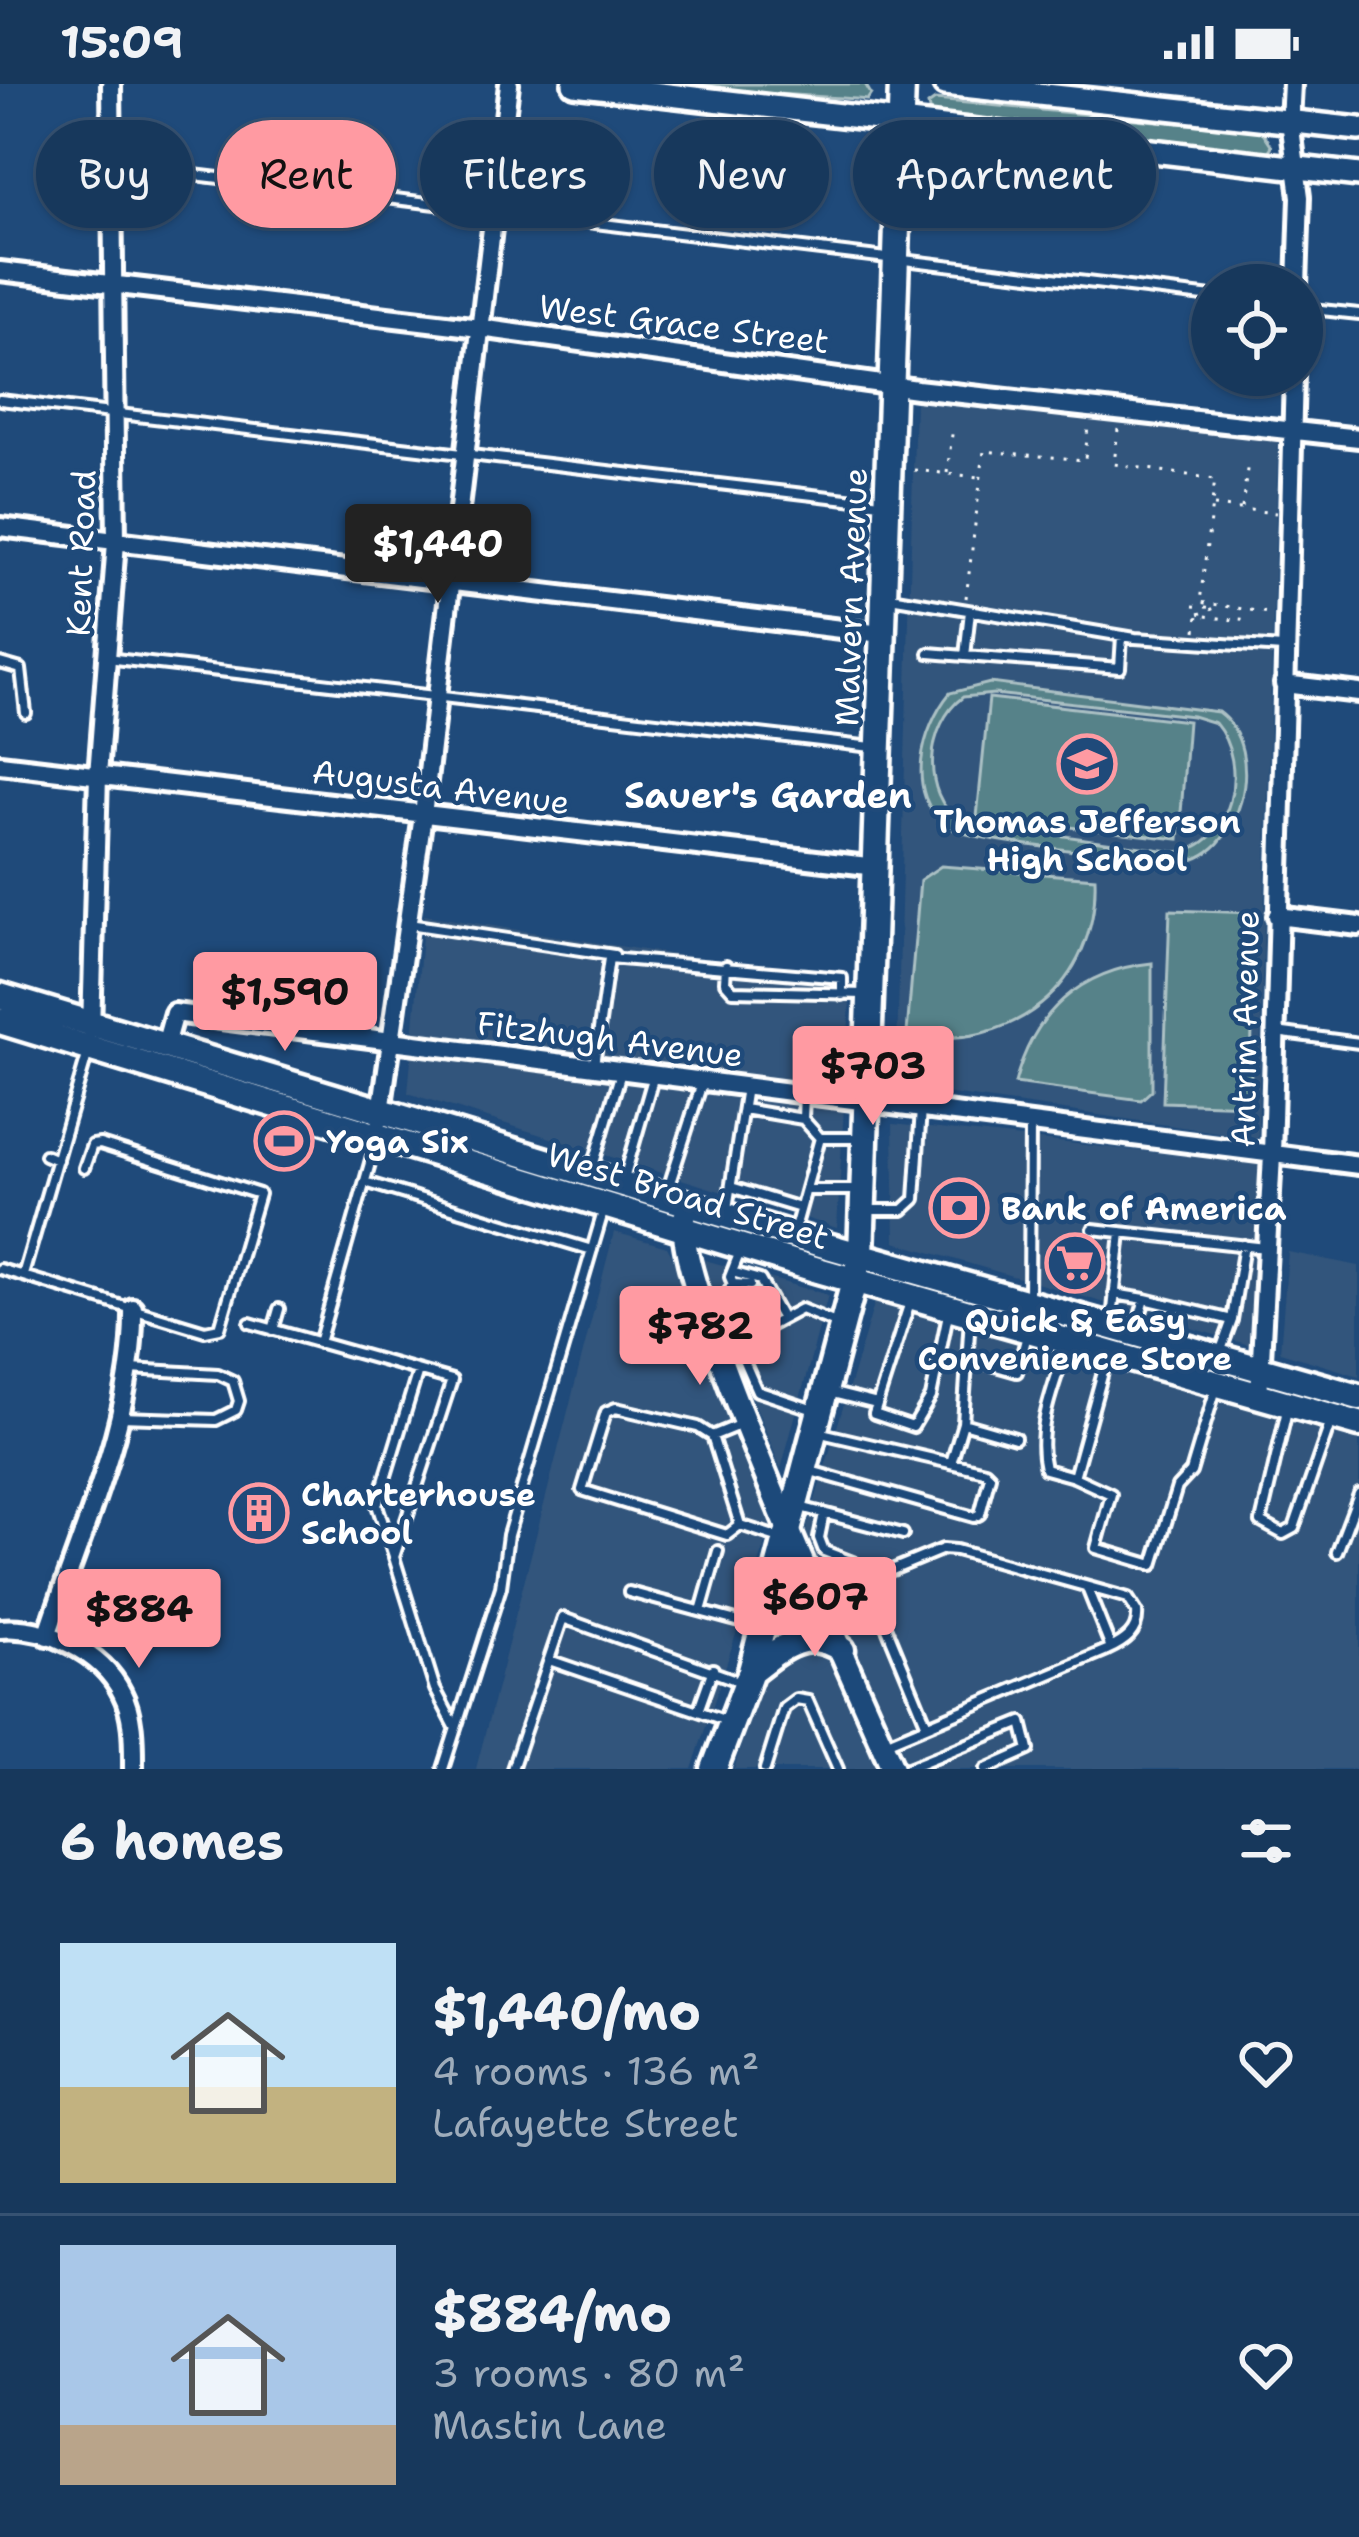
<!DOCTYPE html>
<html lang="en">
<head>
<meta charset="utf-8">
<style>
	:root { --surface:#17385c; --page:#203f62; --text:#f1f3f6; --muted:#9eacbb; --line:#365272; --accent:#ff9aa2 }
	body { margin:0; font-family:"Shantell Sans",sans-serif; background:var(--page); color:var(--text); height:100vh; display:flex; flex-direction:column; font-size:45px; white-space:nowrap }
	* { box-sizing:border-box; margin:0 }
	p { font-size:39px; color:var(--muted) }
	.icon { flex:none; width:66px; height:66px; fill:none; stroke:currentColor; stroke-width:2; stroke-linecap:round; stroke-linejoin:round }
	.map { position:relative; height:1685px; overflow:hidden }
	.side { display:flex; flex-direction:column; background:var(--surface); flex:1 }
	.side>* { flex:none }
	.top-card { position:absolute; left:36px; top:36px; width:1287px; height:108px; display:flex; gap:24px }
	.controls { position:absolute; left:1191px; top:180px; display:grid; gap:24px }
	.controls a { display:grid; place-items:center; width:132px; height:132px; border-radius:50%; background:var(--surface); box-shadow:0 3px 9px #0004,0 0 0 3px var(--line); font-size:60px }
	.price { position:absolute; translate:-50% -102px; padding:0 27px; border-radius:12px; background:var(--accent); color:#111; font-size:39px; line-height:78px; filter:drop-shadow(0 3px 6px #0008) }
	.price::after { content:''; position:absolute; left:50%; top:72px; width:36px; height:27px; margin-left:-18px; background:inherit; clip-path:polygon(0 0,100% 0,50% 100%) }
	.price.active { background:#222; color:#fff }
	ul { padding:0; list-style:none }
	li { display:flex; align-items:center; gap:36px; height:300px; padding:0 60px }
	li+li { border-top:3px solid var(--line) }
	li span { display:grid; place-items:center; flex:none; width:336px; height:240px; border-radius:0px; color:#555 }
	li>.icon { margin-inline-start:auto }
	span .icon { width:144px; height:144px; fill:#fffc; stroke-width:1 }
	li b { font-size:51px }
	h2 { display:flex; justify-content:space-between; align-items:center; height:144px; padding:0 60px; font-size:51px }
	.chip { padding:0 42px; border-radius:54px; background:var(--surface); box-shadow:0 3px 9px #0004,0 0 0 3px var(--line); font-size:42px; line-height:108px }
	.chip.active { background:var(--accent); color:#111 }
	.status { display:flex; justify-content:space-between; align-items:center; height:84px; padding:0 60px; background:var(--surface); direction:ltr }
	.status svg { height:33px; fill:currentColor }
	.map>svg:first-child { display:block }
	.built { fill:#32557b }
	.green { fill:#578289; stroke:#abc0c4; stroke-width:3; fill-rule:evenodd }
	.lines { fill:none; stroke-linecap:round; stroke-linejoin:round }
	.lane-casing { stroke:#fff; stroke-width:16 }
	.street-casing { stroke:#fff; stroke-width:26 }
	.secondary-casing { stroke:#fff; stroke-width:30 }
	.primary-casing { stroke:#fff; stroke-width:33 }
	.path { stroke:#fff; stroke-width:3; stroke-dasharray:3 9; stroke-linecap:butt }
	.lane { stroke:#1f4a7a; stroke-width:8 }
	.street { stroke:#1f4a7a; stroke-width:16 }
	.secondary { stroke:#1f4a7a; stroke-width:21 }
	.primary { stroke:#1f4a7a; stroke-width:24 }
	.labels { text-anchor:middle; dominant-baseline:central; stroke-width:9; stroke-linejoin:round; paint-order:stroke }
	.street-label { font-size:33px; fill:#fff; stroke:#1f4a7a }
	.poi-label { font-size:33px; font-weight:bold; fill:#fff; stroke:#1f4a7a; text-anchor:start }
	.neighbourhood-label { font-size:36px; font-weight:bold; fill:#fff; stroke:#1f4a7a }
</style>
</head>
<body>
<div class="status"><b>15:09</b><svg viewBox="0 0 49 12"><path d="M0 12V9h3v3zM5 12V6h3v6zM10 12V3h3v9zM15 12V0h3v12zM26 1h20v11H26zM47 4h2v5h-2z"/></svg></div>
<div class="map">
<svg width="1359" height="1685" viewBox="0 0 1359 1685">
	<rect width="100%" height="100%" fill="#1f4a7a"/>
	<filter id="ink" filterUnits="userSpaceOnUse"><feTurbulence type="fractalNoise" baseFrequency=".00833" numOctaves="2"/><feDisplacementMap in="SourceGraphic" scale="24" xChannelSelector="R" yChannelSelector="G"/><feConvolveMatrix kernelMatrix="1 2 1 2 8 2 1 2 1" color-interpolation-filters="sRGB"/></filter>
	<g filter="url(#ink)">
		<path class="built" d="M915 318 1278 357 1258 1054 896 1002Z
			M424 831 851 899 837 1144 408 1009Z
			M893 1040 1260 1080 1253 1262 895 1158Z
			M614 1148 667 1163 671 1170 773 1437 692 1685H476Z
			M1288 1168 1359 1182V1292L1280 1268Z
			M705 1176 828 1211 781 1385 701 1186Z
			M882 1194 1359 1344V1685H734Z"/>
		<path class="green" d="M651 0H865L871 10 867 16C795 10 724 9 651 0Z
			M935 16 1262 47 1272 62 1266 71 930 31 928 21Z
			M990 599 1218 628C1269 665 1242 777 1177 778 1138 773 971 759 948 743 903 712 922 643 950 609ZM994 610 1192 632 1215 639C1250 680 1233 763 1176 768L960 737C920 711 926 640 963 613Z
			M989 614 1188 637 1179 755 977 733Z
			M941 782 1095 794C1099 901 1010 972 907 949L920 796Z
			M1170 826 1255 829 1250 1021 1163 1018Z
			M1152 879V1006L1141 1016 1015 999C1033 929 1080 886 1152 879Z"/>
		<g class="lines">
			<g class="lane-casing">
				<path id="lane" d="M111 81 1212 213
					M1302 224 1359 230
					M0 316 881 419
					M890 513 1135 554 1283 564
					M970 527 965 572 1120 584 1122 552
					M929 569 965 572
					M107 574 872 663
					M0 579 21 585 26 629
					M409 840 614 871
					M726 882 725 898 733 907 864 910
					M1276 948 1359 959
					M594 981 609 874 842 894V911
					M743 1025 803 1035
					M820 1054H858
					M45 1071 57 1076
					M591 1089 621 988
					M365 1098 592 1166
					M623 1098 654 991
					M731 1103 800 1124
					M806 1106H857
					M666 1111 703 996
					M727 1125 746 1003
					M868 1126H903L915 1115 921 1025
					M1093 1145 1266 1164
					M794 1148 820 1054 803 1035 804 1010
					M741 1165 730 1193 733 1200 750 1201
					M0 1185 205 1247 220 1244 259 1110 100 1060 92 1061 84 1084
					M732 1188 760 1196 782 1235
					M23 1191 88 968
					M1114 1210 1145 1215
					M723 1215 733 1200 737 1208
					M1029 1217 1030 1040
					M910 1218 874 1330 913 1343 931 1313 949 1225
					M970 1233 963 1339 1015 1354
					M1112 1236 1121 1148
					M1232 1236 1244 1161
					M631 1238 695 1254 709 1250
					M250 1239 452 1296 394 1473 435 1605 455 1643
					M735 1239H755L762 1224
					M1136 1245 1145 1215 1232 1236 1221 1266
					M273 1246 279 1225
					M760 1247 801 1225 838 1240
					M319 1259 376 1058
					M734 1259 760 1247 749 1231
					M736 1259 757 1307 814 1326
					M1067 1262C1054 1301 1035 1344 1045 1385L1074 1393 1108 1270
					M971 1275 1017 1288 1028 1248
					M829 1308 877 1320
					M1288 1322 1261 1438 1283 1450 1294 1444 1332 1334
					M120 1333 216 1336 236 1326 239 1317 233 1297 218 1290 130 1285
					M712 1352 744 1339
					M951 1379 963 1339
					M807 1386 974 1433 980 1430 990 1392 985 1387 817 1348
					M1074 1393 1111 1410 1096 1464 1153 1481 1177 1403 1191 1388 1217 1301
					M800 1423 903 1450
					M824 1429 819 1454 824 1467 855 1479
					M740 1441 727 1451 582 1406 606 1328 616 1324 698 1343 712 1352 740 1441 780 1454
					M1337 1468 1359 1410
					M394 1472 377 1421 418 1287
					M1087 1504 1111 1564
					M629 1508 755 1542
					M701 1527 718 1467
					M549 1576 698 1627
					M713 1585 698 1627 727 1637
					M883 1660 1107 1566C1124 1558 1139 1549 1137 1528L1128 1514 956 1466 943 1465 875 1493 870 1503 927 1641
					M443 1685 501 1503 508 1451 603 1128
					M512 1685 563 1534 744 1599
					M765 1685 784 1624 796 1615 808 1617 838 1685
					M906 1685 1022 1638 1029 1666 986 1685"/>
			</g>
			<g class="street-casing">
				<path id="street" d="M1292 0 1290 37 1300 113 1297 201
					M0 187 480 244 917 305 1359 354
					M0 443 882 550
					M1284 600 1359 609
					M0 680 876 783
					M1277 832 1359 842
					M91 946 98 691 116 458 111 0
					M165 961 174 929 1359 1081
					M380 1035 423 731 509 0
					M1259 1312 1272 1071 1294 291
					M0 1545C45 1541 102 1568 122 1609 134 1632 133 1660 133 1685
					M47 1552C81 1447 135 1335 133 1224"/>
			</g>
			<g class="secondary-casing">
				<path id="secondary" d="M574 0 1359 91
					M945 0 1359 45
					M685 1132C667 1188 858 1605 893 1685"/>
			</g>
			<g class="primary-casing">
				<path id="primary" d="M0 912 824 1161 1359 1313
					M0 937 818 1186 1359 1340
					M751 1587C780 1564 807 1541 842 1566
					M714 1685 751 1587 861 1171 902 0"/>
			</g>
			<path class="path" d="M1118 345 1114 380 1215 395 1200 518 1268 529
				M914 386 978 393
				M947 389 953 343
				M1214 422 1276 429
				M1242 424 1248 378
				M966 514 984 367 1085 376 1088 341
				M1193 522 1215 524 1199 530
				M1196 547 1198 531 1241 537 1242 527"/>
			<use href="#lane" class="lane"/>
			<use href="#street" class="street"/>
			<use href="#secondary" class="secondary"/>
			<use href="#primary" class="primary"/>
		</g>
	</g>
	<defs>
		<g id="school-ring" transform="scale(3)"><circle r="9.5" fill="#1f4a7a" stroke="#ff9aa2" stroke-width="1.5"/><path d="M0-5L7-2L0 1L-7-2ZM-4 1L0 2.5L4 1V4Q0 6-4 4Z" fill="#ff9aa2"/></g>
		<g id="stadium-ring" transform="scale(3)"><circle r="9.5" fill="#1f4a7a" stroke="#ff9aa2" stroke-width="1.5"/><path d="M0-5a6.5 5 0 1 0 0 10a6.5 5 0 1 0 0-10ZM-3.5-1.8h7v3.6h-7Z" fill="#ff9aa2"/></g>
		<g id="bank-ring" transform="scale(3)"><circle r="9.5" fill="#1f4a7a" stroke="#ff9aa2" stroke-width="1.5"/><path d="M-6-4H6V4H-6ZM0-2.3a2.3 2.3 0 1 0 0 4.6a2.3 2.3 0 1 0 0-4.6Z" fill="#ff9aa2"/></g>
		<g id="supermarket-ring" transform="scale(3)"><circle r="9.5" fill="#1f4a7a" stroke="#ff9aa2" stroke-width="1.5"/><path d="M-6-5.5h2.5l.6 2H6L4.5 2H-2.5L-4.4-4H-6ZM-1.5 3.2a1.3 1.3 0 1 0 .1 0ZM3 3.2a1.3 1.3 0 1 0 .1 0Z" fill="#ff9aa2"/></g>
		<g id="building-ring" transform="scale(3)"><circle r="9.5" fill="#1f4a7a" stroke="#ff9aa2" stroke-width="1.5"/><path d="M-4-6H4V6H1V3H-1V6H-4ZM-2.5-4.3h1.7v1.8h-1.7ZM.8-4.3h1.7v1.8H.8ZM-2.5-1h1.7V.8h-1.7ZM.8-1h1.7V.8H.8Z" fill="#ff9aa2"/></g>
	</defs>
	<g fill-rule="evenodd">
		<use href="#school-ring" x="1087" y="680"/>
		<use href="#stadium-ring" x="284" y="1057"/>
		<use href="#bank-ring" x="959" y="1124"/>
		<use href="#supermarket-ring" x="1075" y="1179"/>
		<use href="#building-ring" x="259" y="1429"/>
	</g>
	<g class="labels">
		<g class="street-label">
			<text transform="translate(684 240) rotate(7)">West Grace Street</text>
			<text transform="translate(81 469) rotate(-88)">Kent Road</text>
			<text transform="translate(851 513) rotate(-88)">Malvern Avenue</text>
			<text transform="translate(441 703) rotate(7)">Augusta Avenue</text>
			<text transform="translate(1245 945) rotate(-89)">Antrim Avenue</text>
			<text transform="translate(610 955) rotate(7)">Fitzhugh Avenue</text>
			<text transform="translate(688 1112) rotate(17)">West Broad Street</text>
		</g>
		<g class="poi-label">
			<text x="1087" y="737" text-anchor="middle">Thomas Jefferson<tspan x="1087" dy="38">High School</tspan></text>
			<text x="326" y="1057">Yoga Six</text>
			<text x="1001" y="1124">Bank of America</text>
			<text x="1075" y="1236" text-anchor="middle">Quick &amp; Easy<tspan x="1075" dy="38">Convenience Store</tspan></text>
			<text x="301" y="1410">Charterhouse<tspan x="301" dy="38">School</tspan></text>
		</g>
		<g class="neighbourhood-label">
			<text x="768" y="711">Sauer's Garden</text>
		</g>
	</g>
</svg>
<div class="controls">
<a><svg class="icon" aria-label="locate" viewBox="0 0 24 24"><circle cx="12" cy="12" r="6"/><path d="M12 2v4M12 18v4M2 12h4M18 12h4"/></svg></a>
</div>
<b class="price active" style="left:438px;top:522px">$1,440</b>
<b class="price" style="left:285px;top:970px">$1,590</b>
<b class="price" style="left:873px;top:1044px">$703</b>
<b class="price" style="left:700px;top:1304px">$782</b>
<b class="price" style="left:815px;top:1575px">$607</b>
<b class="price" style="left:139px;top:1587px">$884</b>
<div class="top-card">
<a class="chip">Buy</a>
<a class="chip active">Rent</a>
<a class="chip">Filters</a>
<a class="chip">New</a>
<a class="chip">Apartment</a>
</div>
</div>
<section class="side">
<h2>6 homes<svg class="icon" aria-label="filters" viewBox="0 0 24 24"><path d="M4 7h16M4 17h16"/><circle cx="9" cy="7" r="2"/><circle cx="15" cy="17" r="2"/></svg></h2>
<ul>
<li><span style="background:linear-gradient(#bfe0f5 60%,#c2b280 0)"><svg class="icon" aria-label="home" viewBox="0 0 24 24"><path d="M3 11l9-7 9 7M6 9v11h12V9"/></svg></span><div><b>$1,440/mo</b><p>4 rooms · 136 m²</p><p>Lafayette Street</p></div><svg class="icon" aria-label="heart" viewBox="0 0 24 24"><path d="M12 20l-8-8c-3-5 5-10 8-4 3-6 11-1 8 4z"/></svg></li>
<li><span style="background:linear-gradient(#a9c7e8 75%,#b9a48a 0)"><svg class="icon" aria-label="home" viewBox="0 0 24 24"><path d="M3 11l9-7 9 7M6 9v11h12V9"/></svg></span><div><b>$884/mo</b><p>3 rooms · 80 m²</p><p>Mastin Lane</p></div><svg class="icon" aria-label="heart" viewBox="0 0 24 24"><path d="M12 20l-8-8c-3-5 5-10 8-4 3-6 11-1 8 4z"/></svg></li>
</ul>
</section>
</body>
</html>
